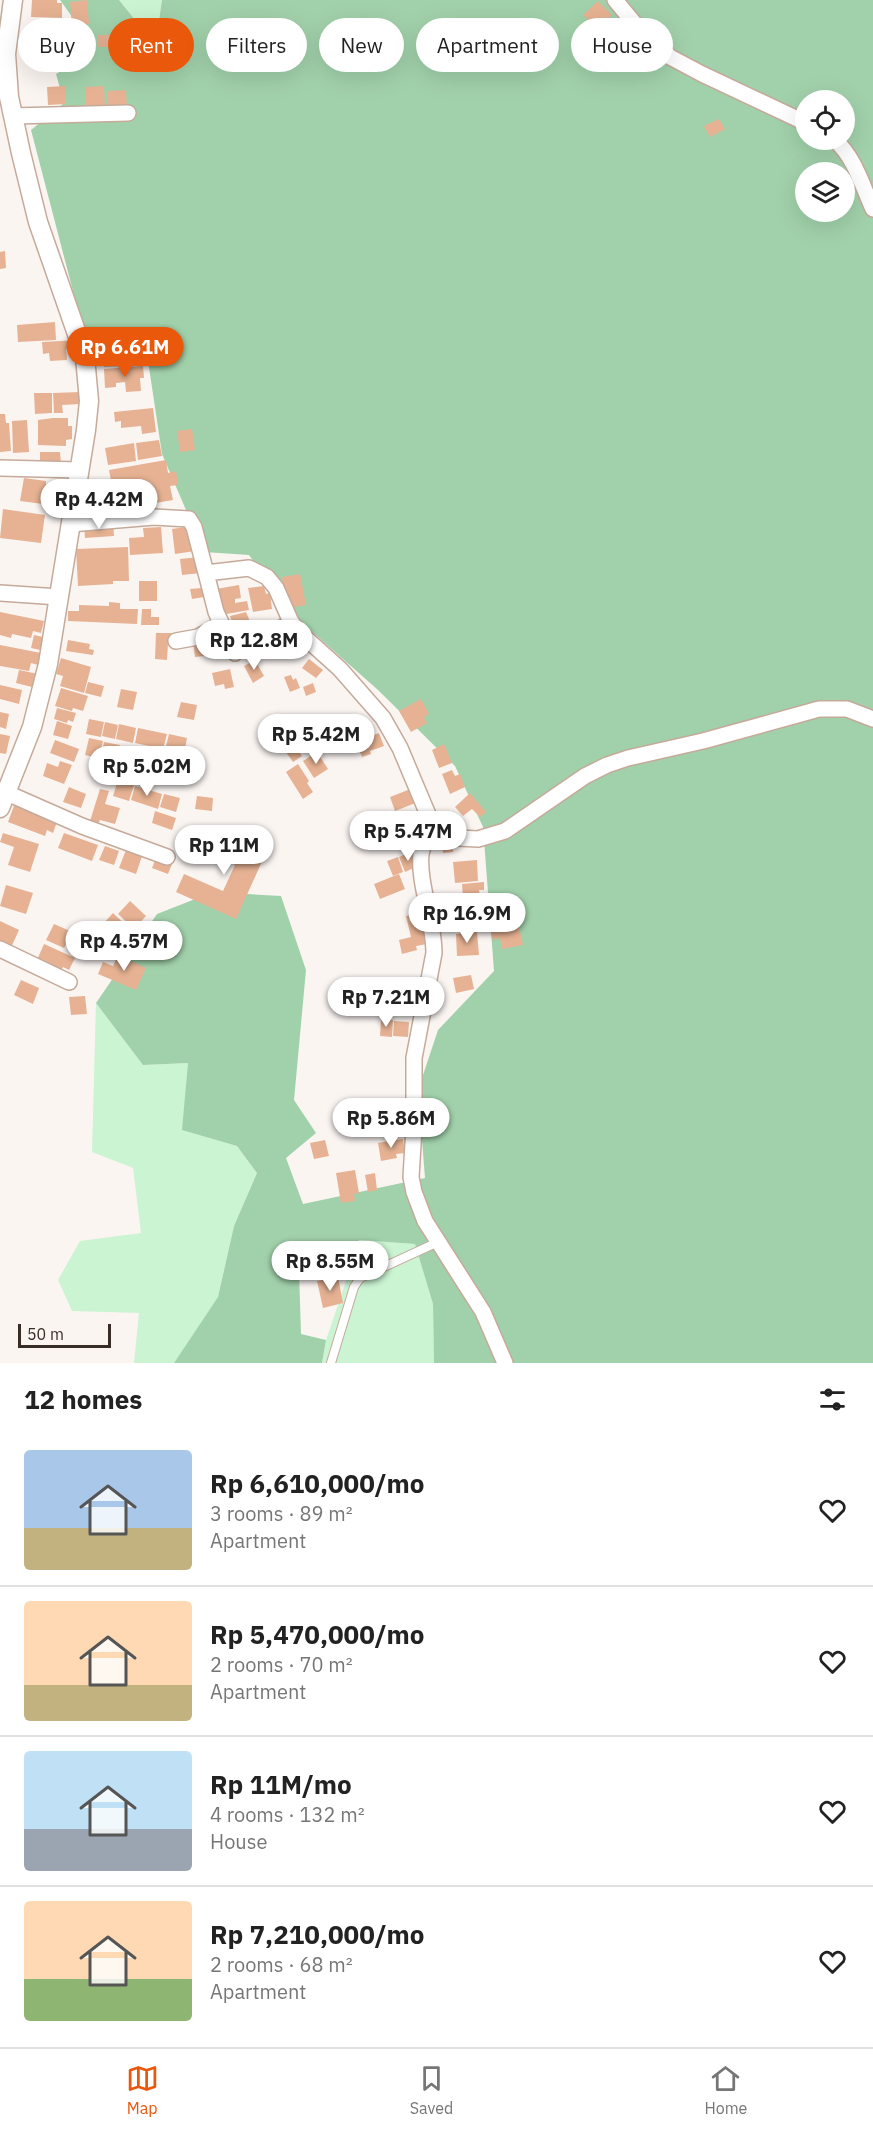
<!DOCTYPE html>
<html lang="en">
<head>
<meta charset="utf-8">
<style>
	:root { --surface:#fff; --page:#f2f2f2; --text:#222; --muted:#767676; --line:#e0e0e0; --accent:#ea580c }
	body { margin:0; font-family:"IBM Plex Sans",sans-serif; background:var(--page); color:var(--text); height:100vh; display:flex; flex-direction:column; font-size:22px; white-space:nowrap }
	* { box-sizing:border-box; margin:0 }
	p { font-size:20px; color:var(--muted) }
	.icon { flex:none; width:33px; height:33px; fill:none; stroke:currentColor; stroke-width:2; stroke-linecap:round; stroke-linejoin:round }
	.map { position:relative; height:1363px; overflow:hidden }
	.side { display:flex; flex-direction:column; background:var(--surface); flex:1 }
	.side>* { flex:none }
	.top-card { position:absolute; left:18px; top:18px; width:837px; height:54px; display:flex; gap:12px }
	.buttons { position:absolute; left:795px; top:90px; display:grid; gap:12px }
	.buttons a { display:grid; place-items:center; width:60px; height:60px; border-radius:50%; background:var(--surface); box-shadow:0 6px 24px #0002; font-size:30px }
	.scale { position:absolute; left:18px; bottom:15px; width:93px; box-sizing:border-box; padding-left:6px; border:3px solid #372c26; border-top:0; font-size:16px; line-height:21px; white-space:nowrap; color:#372c26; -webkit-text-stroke:4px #fbf5f2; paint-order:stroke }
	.price { position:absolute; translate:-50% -51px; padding:0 14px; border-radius:21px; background:#fff; color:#222; font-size:20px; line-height:39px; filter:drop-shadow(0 2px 3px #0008) }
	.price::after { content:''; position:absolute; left:50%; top:36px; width:18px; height:14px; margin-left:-9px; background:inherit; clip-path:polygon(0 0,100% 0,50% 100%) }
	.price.active { background:var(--accent); color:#fff }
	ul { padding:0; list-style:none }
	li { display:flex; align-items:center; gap:18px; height:150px; padding:0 24px }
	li+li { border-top:2px solid var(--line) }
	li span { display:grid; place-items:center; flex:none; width:168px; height:120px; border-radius:6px; color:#555 }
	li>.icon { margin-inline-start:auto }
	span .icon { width:72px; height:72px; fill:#fffc; stroke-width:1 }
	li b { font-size:26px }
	h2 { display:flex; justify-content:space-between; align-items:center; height:72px; padding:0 24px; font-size:26px }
	.pill { padding:0 21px; border-radius:27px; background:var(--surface); box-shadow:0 6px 24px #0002; font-size:21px; line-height:54px }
	.pill.active { background:var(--accent); color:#fff }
	.tab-bar { display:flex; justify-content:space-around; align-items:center; height:84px; border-top:2px solid var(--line); background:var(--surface); font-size:16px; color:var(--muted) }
	.tab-bar a { display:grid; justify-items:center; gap:3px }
	.tab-bar .active { color:var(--accent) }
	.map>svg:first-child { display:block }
	.green { fill:#caf4d2 }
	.forest { fill:#a1d1aa; fill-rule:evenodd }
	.building { fill:#e6b293 }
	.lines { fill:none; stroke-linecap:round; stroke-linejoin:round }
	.service-casing { stroke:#c5aa9a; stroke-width:10 }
	.minor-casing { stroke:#c5aa9a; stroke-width:18 }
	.tertiary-casing { stroke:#c5aa9a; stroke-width:21 }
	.service { stroke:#fff; stroke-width:8 }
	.minor { stroke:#fff; stroke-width:15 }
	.tertiary { stroke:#fff; stroke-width:18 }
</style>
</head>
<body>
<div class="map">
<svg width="873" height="1363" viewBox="0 0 873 1363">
	<rect width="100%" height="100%" fill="#fbf5f2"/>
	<path class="green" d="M119 0H162L158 27 148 36Z
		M96 1003 143 1065 188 1063 183 1130 237 1146 257 1173 234 1226 218 1297 174 1363H134L139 1313 72 1311 58 1280 80 1241 141 1233 133 1168 92 1152Z
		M360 1240 415 1244 433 1304 434 1363H322L326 1340Z"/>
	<path class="forest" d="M60 0H119L148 36 158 27 162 0H873V1363H434L433 1304 415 1244 360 1240 299 1271 301 1334 326 1340 322 1363H174L218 1297 234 1226 257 1173 237 1146 182 1130 188 1063 143 1065 96 1003 157 914 213 892 281 896 306 970 294 1100 316 1133 286 1158 303 1204 425 1178 418 1090 438 1030 494 971 483 827 455 766 378 690 291 613 249 555 204 552 162 454 147 354 87 345 31 130 64 103 56 74 96 50ZM806 100H844V140H806ZM806 172H844V212H806Z"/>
	<path class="building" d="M32 0H57V3H62V18L31 17Z
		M87 0 89 24 72 26 70 2Z
		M598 1 612 15 598 29 583 15Z
		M97 35H110V47H97Z
		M58 40 60 60 43 61 41 42Z
		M65 86 66 104 48 105 47 87Z
		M104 86 105 107 86 108 85 87Z
		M126 90 127 107 107 108V91Z
		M719 119 725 129 710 137 704 126Z
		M5 251 6 268 0 269V252Z
		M55 322 56 340 18 342 17 325Z
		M78 340 79 349H66L67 360 50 361 49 353 43 354 42 342Z
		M128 351 129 362 123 363 124 366 104 367 103 353Z
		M143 366 144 378H140L141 391 126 392 125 382 116 383V387L105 388 104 369Z
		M80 392V404L62 405 63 413H54L53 393Z
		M34 393H52V413L35 414Z
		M153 408 156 432 142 434 141 426 121 428V421L115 422 114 412Z
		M0 414H5L6 423H9L11 451 0 452Z
		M53 418H68V426H72V439L66 440V446L38 445V420Z
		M27 420 29 452 13 453 12 421Z
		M192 429 195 450 180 452 177 431Z
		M159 440 162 456 138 460 136 443Z
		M134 443 136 461 108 465 105 448Z
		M40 452H60L61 463 40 464Z
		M166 460 168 473 176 471 178 485 170 486 173 500 138 506 135 492 114 496 109 470Z
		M24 478 46 481V487L51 488 49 500 44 499 43 504 20 501Z
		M3 509 45 515 41 543 0 538Z
		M113 523 114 536 85 538 84 524Z
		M192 526 195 551 175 554 172 529Z
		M161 527 163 553 130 555 129 538 144 537 143 528Z
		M128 547 129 581H113V584L78 586 76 549Z
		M199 557 201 573 182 575 180 559Z
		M300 574 306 605 288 608 282 577Z
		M139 581H157V601H139Z
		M239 585 241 598 235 599V603L247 601 249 610 221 615 216 589Z
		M264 586 266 594 270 593 272 609 253 612 248 588Z
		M202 588 204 597 192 599 190 589Z
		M109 602 120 603V609H138L137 624 68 621V611H79V605L109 606Z
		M142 609H151V617H159V625H141Z
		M0 612 44 621 41 633 33 631 31 638 12 634 11 638 0 635Z
		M246 612 252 626 235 631 230 616Z
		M282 617 295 639 284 646 281 640 272 646 262 629Z
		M250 628 253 639 235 645 231 634Z
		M156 633H172V643H168L167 660 155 659Z
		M34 635 47 638 45 651 31 648Z
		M212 639 214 655 195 657 193 641Z
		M68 640 90 644 89 649 94 650 93 655 66 651Z
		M0 645 41 653 38 665 31 663 29 671 0 666Z
		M61 658 91 667 84 693 60 686 63 676 56 674Z
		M309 659 323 670 316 678 302 668Z
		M255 660 264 676 253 683 244 666Z
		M230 669 234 687 225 689 224 684 215 686 212 673Z
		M19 670 38 674 36 688 16 683Z
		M291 675 293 680 296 678 300 688 290 692 284 677Z
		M88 682 104 686 101 697 85 693Z
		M313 683 316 692 306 696 303 687Z
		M0 685 22 690 19 704 0 699Z
		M61 688 88 696 83 711 73 708 72 711 55 706Z
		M121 689 137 692 133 710 117 707Z
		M421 699 429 714 424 717 427 723 411 732 399 711Z
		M181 702 197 705 194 720 177 717Z
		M57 708 76 713 73 722 68 720 67 723 54 719Z
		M0 712 9 714 6 729 0 727Z
		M89 719 104 722 101 737 86 734Z
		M57 721 72 726 68 739 53 735Z
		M105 722 118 725 115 739 102 736Z
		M119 724 136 728 133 743 116 739Z
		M138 728 167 734 163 749 135 743Z
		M379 733 384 746 370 751 371 754 362 757 356 742Z
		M0 734 10 736 6 754 0 753Z
		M169 734 187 738 184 754 165 750Z
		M89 738 103 741 99 758 85 755Z
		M55 740 79 749 74 762 50 753Z
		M104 742 120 745 116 761 101 758Z
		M444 744 452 763 439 768 432 750Z
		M295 745 302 756 293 762 286 752Z
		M122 746 136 749 133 765 130 764 128 771 117 769Z
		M137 750 151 752 147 768 134 765Z
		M152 752 167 755 164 771 149 768Z
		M317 752 328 769 314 778 303 761Z
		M169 756 186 759 183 775 166 771Z
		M60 761 72 765 64 784 43 776 47 763 58 767Z
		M298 764 309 781 307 783 313 792 303 799 286 772Z
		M452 770 455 776 460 774 465 787 450 794 442 774Z
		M118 780 134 785 129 801 113 796Z
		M135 786 162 794 158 809 131 800Z
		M69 787 86 794 81 808 63 802Z
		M413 788 418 802 395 811 390 797Z
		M100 789 109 791 105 804 120 808 115 824 100 820 98 824 90 821Z
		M470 793 486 812 480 817 472 809 463 816 455 807Z
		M164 794 180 798 176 812 160 807Z
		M197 796 213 798 212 811 195 809Z
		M15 803 58 819 53 833 47 830 45 836 8 822Z
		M155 811 176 818 172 830 152 823Z
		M400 819 405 833 391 839 392 842 380 847 372 830Z
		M202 829 264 857 236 919 176 892 184 874 223 891 235 865 194 847Z
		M3 833 39 844 30 872 8 865 14 847 0 842Z
		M64 833 98 845 92 861 58 848Z
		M453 842V852L443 853 442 843Z
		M105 846 119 851 114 865 99 860Z
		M126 850 142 856 136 874 119 868Z
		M411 852 416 867 405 872 399 857Z
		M398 857 403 872 393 876 387 861Z
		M156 858 172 864 168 874 152 868Z
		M477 860 478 881 455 883 453 862Z
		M399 874 405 889 380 899 374 884Z
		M484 882V890H479L480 896 463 897 462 884Z
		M6 885 33 893 26 914 0 906Z
		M130 901 146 916 134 929 118 914Z
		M495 904 498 917 486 920 483 907Z
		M113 913 134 933 119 949 111 941 114 937 102 925Z
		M425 913 432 943 416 946 417 950 402 954 399 940 411 937 406 916Z
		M0 921 19 930 9 952 0 944Z
		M518 922 523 945 502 949 500 938 493 940 490 928Z
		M54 924 79 935 74 945 67 942 64 948 46 940Z
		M477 932 479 955 457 956 456 934Z
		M44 944 75 958 69 970 63 967 61 971 37 960Z
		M118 955 146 968 136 990 98 974 103 962 113 966Z
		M471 975 474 989 456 993 453 978Z
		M21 980 39 988 33 1004 14 995Z
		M85 996 87 1014 71 1015 69 997Z
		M381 1019 393 1020 392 1037 380 1036Z
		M394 1021 409 1022 408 1037 393 1036Z
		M403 1139 405 1153 396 1154 397 1158 381 1161 378 1143Z
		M325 1140 329 1156 314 1159 310 1143Z
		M355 1170 359 1193 354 1194 355 1201 341 1203 336 1173Z
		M375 1173 377 1190 368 1192 365 1175Z
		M338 1277 343 1303 323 1308 317 1281Z"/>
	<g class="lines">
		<g class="service-casing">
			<path id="service" d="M331 1363 354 1287 360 1278 438 1242"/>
		</g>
		<g class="minor-casing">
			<path id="minor" d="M615 0 635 24 670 57 702 74 806 123
				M13 116 128 113
				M835 140C855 158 862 185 873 209
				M0 468 79 470
				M70 524 154 517 189 519 194 527 206 573 249 568 267 577 276 588 291 622 300 633 340 669 383 718 400 748 429 817 440 829 458 838 478 839 505 831 585 776 607 765 628 758 703 741 819 709H847L873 719
				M206 573 216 612 235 653
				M0 593 59 597
				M176 641 198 637 221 624
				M7 793 82 826 167 857
				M435 824C429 834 423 843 421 854 418 882 434 921 434 953L414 1058V1128L411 1177 414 1192 425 1221 483 1312 505 1363
				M429 907H476
				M0 949 69 982"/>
		</g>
		<g class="tertiary-casing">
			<path id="tertiary" d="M0 808 32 727 48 664 86 430 89 401 85 357 38 222 21 153 9 97 6 54 13 0"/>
		</g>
		<use href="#service" class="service"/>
		<use href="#minor" class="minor"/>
		<use href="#tertiary" class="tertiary"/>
	</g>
</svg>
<div class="buttons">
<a><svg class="icon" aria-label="locate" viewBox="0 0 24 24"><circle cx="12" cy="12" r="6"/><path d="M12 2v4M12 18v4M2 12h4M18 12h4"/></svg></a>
<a><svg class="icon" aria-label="layers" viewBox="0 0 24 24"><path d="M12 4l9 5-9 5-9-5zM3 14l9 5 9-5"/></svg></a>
</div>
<div class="scale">50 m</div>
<b class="price active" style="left:125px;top:378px">Rp 6.61M</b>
<b class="price" style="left:99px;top:530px">Rp 4.42M</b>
<b class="price" style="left:254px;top:671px">Rp 12.8M</b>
<b class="price" style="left:316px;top:765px">Rp 5.42M</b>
<b class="price" style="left:147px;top:797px">Rp 5.02M</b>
<b class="price" style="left:408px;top:862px">Rp 5.47M</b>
<b class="price" style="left:224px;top:876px">Rp 11M</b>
<b class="price" style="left:467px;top:944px">Rp 16.9M</b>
<b class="price" style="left:124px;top:972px">Rp 4.57M</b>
<b class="price" style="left:386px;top:1028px">Rp 7.21M</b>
<b class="price" style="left:391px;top:1149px">Rp 5.86M</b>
<b class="price" style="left:330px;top:1292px">Rp 8.55M</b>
<div class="top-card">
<a class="pill">Buy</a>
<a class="pill active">Rent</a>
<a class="pill">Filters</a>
<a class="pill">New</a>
<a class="pill">Apartment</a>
<a class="pill">House</a>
</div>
</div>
<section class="side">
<h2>12 homes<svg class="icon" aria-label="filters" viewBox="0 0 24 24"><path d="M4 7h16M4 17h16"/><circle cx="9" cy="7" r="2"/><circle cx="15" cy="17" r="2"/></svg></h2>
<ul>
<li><span style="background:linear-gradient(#a9c7e8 65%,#c2b280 0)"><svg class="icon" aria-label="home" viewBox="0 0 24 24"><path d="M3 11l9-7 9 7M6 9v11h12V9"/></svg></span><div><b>Rp 6,610,000/mo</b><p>3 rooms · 89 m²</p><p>Apartment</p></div><svg class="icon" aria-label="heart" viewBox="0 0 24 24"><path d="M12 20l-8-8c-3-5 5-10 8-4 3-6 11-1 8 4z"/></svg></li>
<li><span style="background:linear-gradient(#ffd9b3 70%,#c2b280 0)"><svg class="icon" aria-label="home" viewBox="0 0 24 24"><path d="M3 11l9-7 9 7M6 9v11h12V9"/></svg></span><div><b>Rp 5,470,000/mo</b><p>2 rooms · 70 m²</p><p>Apartment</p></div><svg class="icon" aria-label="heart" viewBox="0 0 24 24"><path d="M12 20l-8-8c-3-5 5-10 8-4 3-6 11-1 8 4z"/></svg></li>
<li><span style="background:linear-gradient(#bfe0f5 65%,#9aa5b1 0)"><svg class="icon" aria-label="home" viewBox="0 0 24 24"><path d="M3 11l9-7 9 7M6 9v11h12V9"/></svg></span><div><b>Rp 11M/mo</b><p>4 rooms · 132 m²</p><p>House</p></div><svg class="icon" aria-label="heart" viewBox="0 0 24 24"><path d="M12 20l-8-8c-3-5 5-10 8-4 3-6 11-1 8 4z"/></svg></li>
<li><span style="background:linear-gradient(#ffd9b3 65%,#8fb573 0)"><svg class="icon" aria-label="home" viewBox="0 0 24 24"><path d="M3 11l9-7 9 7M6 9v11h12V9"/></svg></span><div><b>Rp 7,210,000/mo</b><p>2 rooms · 68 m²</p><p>Apartment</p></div><svg class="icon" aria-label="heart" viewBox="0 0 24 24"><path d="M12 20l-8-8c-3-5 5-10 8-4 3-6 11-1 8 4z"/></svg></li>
</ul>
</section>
<nav class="tab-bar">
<a class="active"><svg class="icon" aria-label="map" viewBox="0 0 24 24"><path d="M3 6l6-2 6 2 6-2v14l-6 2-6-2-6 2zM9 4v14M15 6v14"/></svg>Map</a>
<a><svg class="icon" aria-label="saved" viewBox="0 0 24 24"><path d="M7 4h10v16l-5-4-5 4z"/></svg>Saved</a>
<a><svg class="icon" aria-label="home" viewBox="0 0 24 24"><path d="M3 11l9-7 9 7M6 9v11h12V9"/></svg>Home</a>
</nav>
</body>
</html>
